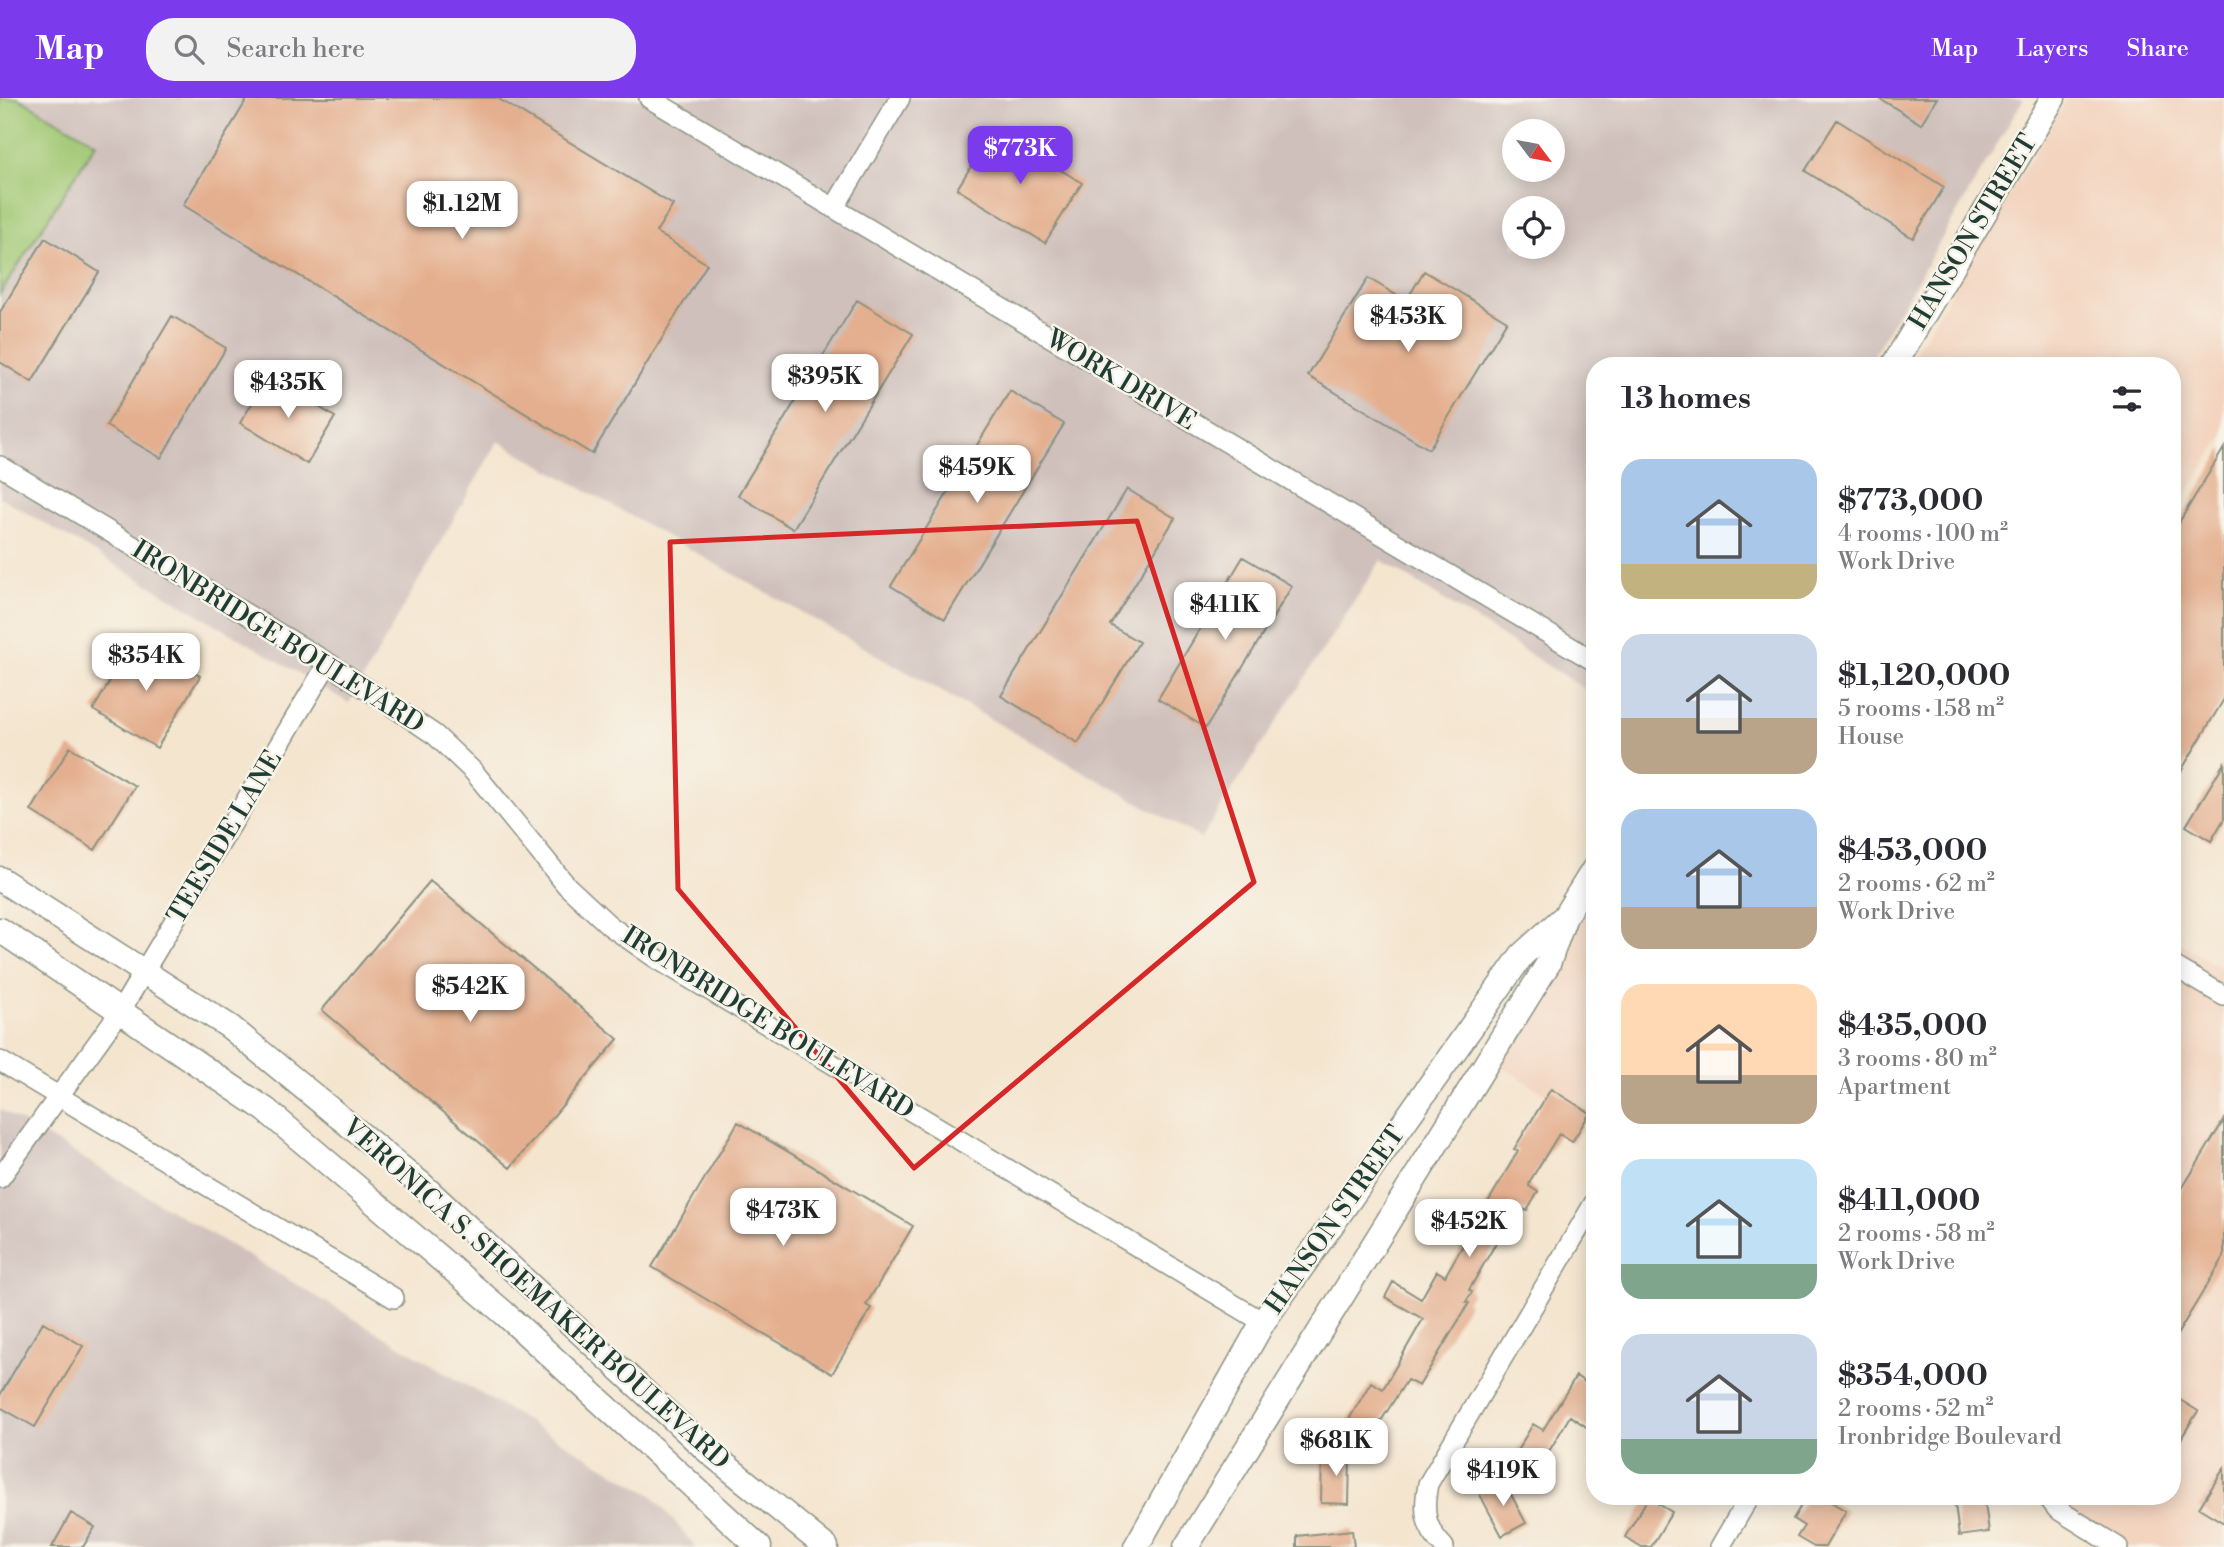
<!DOCTYPE html>
<html lang="en">
<head>
<meta charset="utf-8">
<style>
	:root { --surface:#fff; --page:#f2f2f3; --text:#2b2b33; --muted:#7c7c81; --accent:#7c3aed }
	body { margin:0; font-family:"Libre Bodoni",serif; background:var(--page); color:var(--text); height:100vh; display:flex; flex-direction:column; font-size:26px; white-space:nowrap }
	* { box-sizing:border-box; margin:0 }
	p { font-size:23px; color:var(--muted) }
	.icon { flex:none; width:38px; height:38px; fill:none; stroke:currentColor; stroke-width:2; stroke-linecap:round; stroke-linejoin:round }
	.map { position:relative; flex:1; overflow:hidden }
	.side { position:absolute; left:1586px; top:259px; width:595px; height:1148px; display:flex; flex-direction:column; background:var(--surface); border-radius:28px; box-shadow:0 4px 18px #0003 }
	.side>* { flex:none }
	.needle { width:46px; rotate:122deg }
	.controls { position:absolute; left:1502px; top:21px; display:grid; gap:14px }
	.controls a { display:grid; place-items:center; width:63px; height:63px; border-radius:50%; background:var(--surface); box-shadow:0 4px 18px #0003; font-size:35px }
	.price { position:absolute; translate:-50% -60px; padding:0 16px; border-radius:14px; background:#fff; color:#222; font-size:23px; line-height:46px; filter:drop-shadow(0 2px 4px #0008) }
	.price::after { content:''; position:absolute; left:50%; top:42px; width:21px; height:16px; margin-left:-10px; background:inherit; clip-path:polygon(0 0,100% 0,50% 100%) }
	.price.current { background:var(--accent); color:#fff }
	ul { padding:0; list-style:none }
	li { display:flex; align-items:center; gap:21px; height:175px; padding:0 35px }
	li span { display:grid; place-items:center; flex:none; width:196px; height:140px; border-radius:21px; color:#555 }
	li>.icon { margin-inline-start:auto }
	span .icon { width:84px; height:84px; fill:#fffc; stroke-width:1 }
	li b { font-size:30px }
	h2 { display:flex; justify-content:space-between; align-items:center; height:84px; padding:0 35px; font-size:30px }
	header { display:flex; align-items:center; gap:42px; box-sizing:border-box; height:98px; padding:0 35px; background:var(--accent); color:#fff }
	header strong { font-size:33px }
	nav { display:flex; gap:38px; margin-inline-start:auto; font-size:24px }
	.search { width:490px; height:63px; background:var(--page); display:flex; align-items:center; gap:18px; box-sizing:border-box; padding:0 24px; border-radius:28px; color:var(--muted); font-size:26px }
	.map>svg:first-child { display:block }
	.built { fill:#f3d4bf }
	.industrial { fill:#cfc0bb; fill-rule:evenodd }
	.green { fill:#a0c772; stroke:#608253; stroke-width:2 }
	.building { fill:#e4af8e }
	.lines { fill:none; stroke-linecap:round; stroke-linejoin:round }
	.minor-casing { stroke:#8a9182; stroke-width:22 }
	.tertiary-casing { stroke:#8a9182; stroke-width:27 }
	.minor { stroke:#fff; stroke-width:19 }
	.tertiary { stroke:#fff; stroke-width:24 }
	.marked { fill:none; stroke:#d62828; stroke-width:5; stroke-linejoin:round }
	.labels { text-anchor:middle; dominant-baseline:central; stroke-width:5; stroke-linejoin:round; paint-order:stroke }
	.street-label { font-size:26px; fill:#1f3d34; stroke:#f7f3e8 }
</style>
</head>
<body>
<header>
<strong>Map</strong>
<div class="search"><svg class="icon" aria-label="search" viewBox="0 0 24 24"><circle cx="10" cy="10" r="6"/><path d="M15 15l6 6"/></svg>Search here</div>
<nav><a>Map</a><a>Layers</a><a>Share</a></nav>
</header>
<div class="map">
<svg width="2224" height="1449" viewBox="0 0 2224 1449">
	<rect width="100%" height="100%" fill="#f7f3e8"/>
	<filter id="ink" filterUnits="userSpaceOnUse"><feTurbulence type="fractalNoise" baseFrequency=".0143" numOctaves="2"/><feDisplacementMap in="SourceGraphic" scale="14" xChannelSelector="R" yChannelSelector="G"/><feConvolveMatrix kernelMatrix="1 2 1 2 8 2 1 2 1" color-interpolation-filters="sRGB"/></filter>
	<filter id="wash" filterUnits="userSpaceOnUse"><feTurbulence type="fractalNoise" baseFrequency=".00686" numOctaves="4" result="noise"/><feDisplacementMap in="SourceGraphic" scale="28" xChannelSelector="R" yChannelSelector="G"/><feGaussianBlur stdDeviation="1.57" result="paint"/><feColorMatrix in="noise" values="0 0 0 0 0 0 0 0 0 0 0 0 0 0 0 0 0 1.4 0 .05"/><feComposite in="paint" operator="in"/></filter>
	<g filter="url(#wash)">
		<rect width="100%" height="100%" fill="#f4e5cf"/>
		<path class="built" d="M2067 0H2224V337L2172 419V268H1907Z
			M1594 793V1026L1499 967Z
			M2172 840 2224 872V1449H2100L2058 1424 2044 1398H2172Z"/>
		<path class="industrial" d="M18 0H2024L1867 268H1594V597L1381 462 1201 740 498 343 349 605 0 399V196L96 45ZM1514 33H1552V72H1514ZM1514 110H1552V149H1514Z
			M0 1011 652 1397 696 1449H0Z"/>
		<path class="green" d="M0 0H18L96 45 0 196Z"/>
		<g id="blocks">
			<path class="building" d="M248 0H497L673 107 656 134 707 166 592 356 183 107Z
				M1879 0H1937L1921 26Z
				M1837 22 1944 89 1913 140 1805 73Z
				M994 31 1082 85 1045 145 957 91Z
				M45 140 99 174 32 284 0 264V214Z
				M1424 173 1507 223 1429 351 1308 278 1368 180 1406 203Z
				M857 202 913 236 793 431 738 397Z
				M172 218 226 250 161 360 106 328Z
				M269 278 335 319 307 366 240 325Z
				M1010 293 1064 326 945 521 891 488Z
				M2224 350V601L2172 688V436Z
				M1127 391 1175 420 1110 527 1139 544 1078 645 1001 598Z
				M1243 459 1292 488 1206 630 1158 601Z
				M135 540 200 578 157 650 93 612Z
				M70 649 135 688 95 752 31 713Z
				M2224 665V721L2211 743 2186 728Z
				M430 783 618 941 510 1070 322 912Z
				M1551 991 1590 1015 1572 1044 1559 1036 1530 1083 1529 1088 1538 1094 1527 1113 1517 1108 1469 1192 1472 1194 1466 1204 1469 1205 1419 1288 1407 1282 1372 1337 1348 1323 1371 1284 1383 1291 1423 1221 1385 1199 1393 1184 1421 1201 1437 1173 1445 1178 1518 1053 1514 1051Z
				M2224 1022V1159L2172 1245V1107Z
				M738 1024 913 1128 866 1207 871 1210 832 1276 652 1169Z
				M43 1224 83 1248 35 1329 0 1309V1297Z
				M1576 1278 1594 1290V1334L1570 1318 1532 1382 1508 1368 1533 1326 1543 1332Z
				M2172 1297 2198 1313 2172 1355Z
				M1322 1355 1350 1356 1349 1406 1321 1405Z
				M2224 1370V1425L2199 1410Z
				M1503 1381 1526 1425 1502 1438 1479 1395Z
				M1807 1398H1821L1846 1413 1825 1449H1814L1797 1439 1804 1428 1793 1421Z
				M1954 1398H1984L1989 1434 1959 1438Z
				M1648 1400 1672 1414 1651 1449H1642L1625 1439Z
				M71 1415 95 1429 83 1449H52Z
				M1352 1432 1354 1449H1297V1438Z"/>
		</g>
	</g>
	<g filter="url(#ink)">
		<use href="#blocks" fill-opacity="0" stroke="#8a9182" stroke-width="2"/>
		<g class="lines">
			<g class="minor-casing">
				<path id="minor" d="M649 0 1594 563
					M834 110 900 0
					M0 368 328 565 435 637 474 674 567 788 610 828 654 859 1263 1224
					M2172 867 2224 898
					M0 963 394 1200
					M0 1080 121 912 328 565
					M2047 1398 2057 1411 2118 1449
					M1444 1449C1424 1429 1423 1412 1428 1386L1594 1105
					M1720 1449 1750 1398"/>
			</g>
			<g class="tertiary-casing">
				<path id="tertiary" d="M1893 268 2053 0
					M0 781 230 929 421 1086 709 1354 826 1449
					M0 832 266 1012 504 1215 759 1449
					M1136 1449 1263 1224 1522 857 1562 821
					M1186 1449 1548 866 1565 818 1594 771"/>
			</g>
			<use href="#minor" class="minor"/>
			<use href="#tertiary" class="tertiary"/>
		</g>
	</g>
	<path class="marked" d="M1137 423 1254 784 914 1070 678 791 670 444Z"/>
	<g class="labels">
		<g class="street-label">
			<text transform="translate(1973 134) rotate(-59)">HANSON STREET</text>
			<text transform="translate(1121 282) rotate(31)">WORK DRIVE</text>
			<text transform="translate(278 539) rotate(32)">IRONBRIDGE BOULEVARD</text>
			<text transform="translate(225 739) rotate(-59)">TEESIDE LANE</text>
			<text transform="translate(768 925) rotate(32)">IRONBRIDGE BOULEVARD</text>
			<text transform="translate(1335 1122) rotate(-55)">HANSON STREET</text>
			<text transform="translate(536 1196) rotate(42)">VERONICA S. SHOEMAKER BOULEVARD</text>
		</g>
	</g>
</svg>
<div class="controls">
<a><svg class="needle" viewBox="-14 -14 28 28"><path d="M0-13l5 13h-10z" fill="#e53935"/><path d="M0 13l5-13h-10z" fill="#7c7c81"/></svg></a>
<a><svg class="icon" aria-label="locate" viewBox="0 0 24 24"><circle cx="12" cy="12" r="6"/><path d="M12 2v4M12 18v4M2 12h4M18 12h4"/></svg></a>
</div>
<b class="price current" style="left:1020px;top:88px">$773K</b>
<b class="price" style="left:462px;top:143px">$1.12M</b>
<b class="price" style="left:1408px;top:256px">$453K</b>
<b class="price" style="left:825px;top:316px">$395K</b>
<b class="price" style="left:288px;top:322px">$435K</b>
<b class="price" style="left:977px;top:407px">$459K</b>
<b class="price" style="left:1225px;top:544px">$411K</b>
<b class="price" style="left:146px;top:595px">$354K</b>
<b class="price" style="left:470px;top:926px">$542K</b>
<b class="price" style="left:783px;top:1150px">$473K</b>
<b class="price" style="left:1469px;top:1161px">$452K</b>
<b class="price" style="left:1336px;top:1380px">$681K</b>
<b class="price" style="left:1503px;top:1410px">$419K</b>
<section class="side">
<h2>13 homes<svg class="icon" aria-label="filters" viewBox="0 0 24 24"><path d="M4 7h16M4 17h16"/><circle cx="9" cy="7" r="2"/><circle cx="15" cy="17" r="2"/></svg></h2>
<ul>
<li><span style="background:linear-gradient(#a9c7e8 75%,#c2b280 0)"><svg class="icon" aria-label="home" viewBox="0 0 24 24"><path d="M3 11l9-7 9 7M6 9v11h12V9"/></svg></span><div><b>$773,000</b><p>4 rooms · 100 m²</p><p>Work Drive</p></div></li>
<li><span style="background:linear-gradient(#c9d6e8 60%,#b9a48a 0)"><svg class="icon" aria-label="home" viewBox="0 0 24 24"><path d="M3 11l9-7 9 7M6 9v11h12V9"/></svg></span><div><b>$1,120,000</b><p>5 rooms · 158 m²</p><p>House</p></div></li>
<li><span style="background:linear-gradient(#a9c7e8 70%,#b9a48a 0)"><svg class="icon" aria-label="home" viewBox="0 0 24 24"><path d="M3 11l9-7 9 7M6 9v11h12V9"/></svg></span><div><b>$453,000</b><p>2 rooms · 62 m²</p><p>Work Drive</p></div></li>
<li><span style="background:linear-gradient(#ffd9b3 65%,#b9a48a 0)"><svg class="icon" aria-label="home" viewBox="0 0 24 24"><path d="M3 11l9-7 9 7M6 9v11h12V9"/></svg></span><div><b>$435,000</b><p>3 rooms · 80 m²</p><p>Apartment</p></div></li>
<li><span style="background:linear-gradient(#bfe0f5 75%,#7fa58c 0)"><svg class="icon" aria-label="home" viewBox="0 0 24 24"><path d="M3 11l9-7 9 7M6 9v11h12V9"/></svg></span><div><b>$411,000</b><p>2 rooms · 58 m²</p><p>Work Drive</p></div></li>
<li><span style="background:linear-gradient(#c9d6e8 75%,#7fa58c 0)"><svg class="icon" aria-label="home" viewBox="0 0 24 24"><path d="M3 11l9-7 9 7M6 9v11h12V9"/></svg></span><div><b>$354,000</b><p>2 rooms · 52 m²</p><p>Ironbridge Boulevard</p></div></li>
</ul>
</section>
</div>
</body>
</html>
